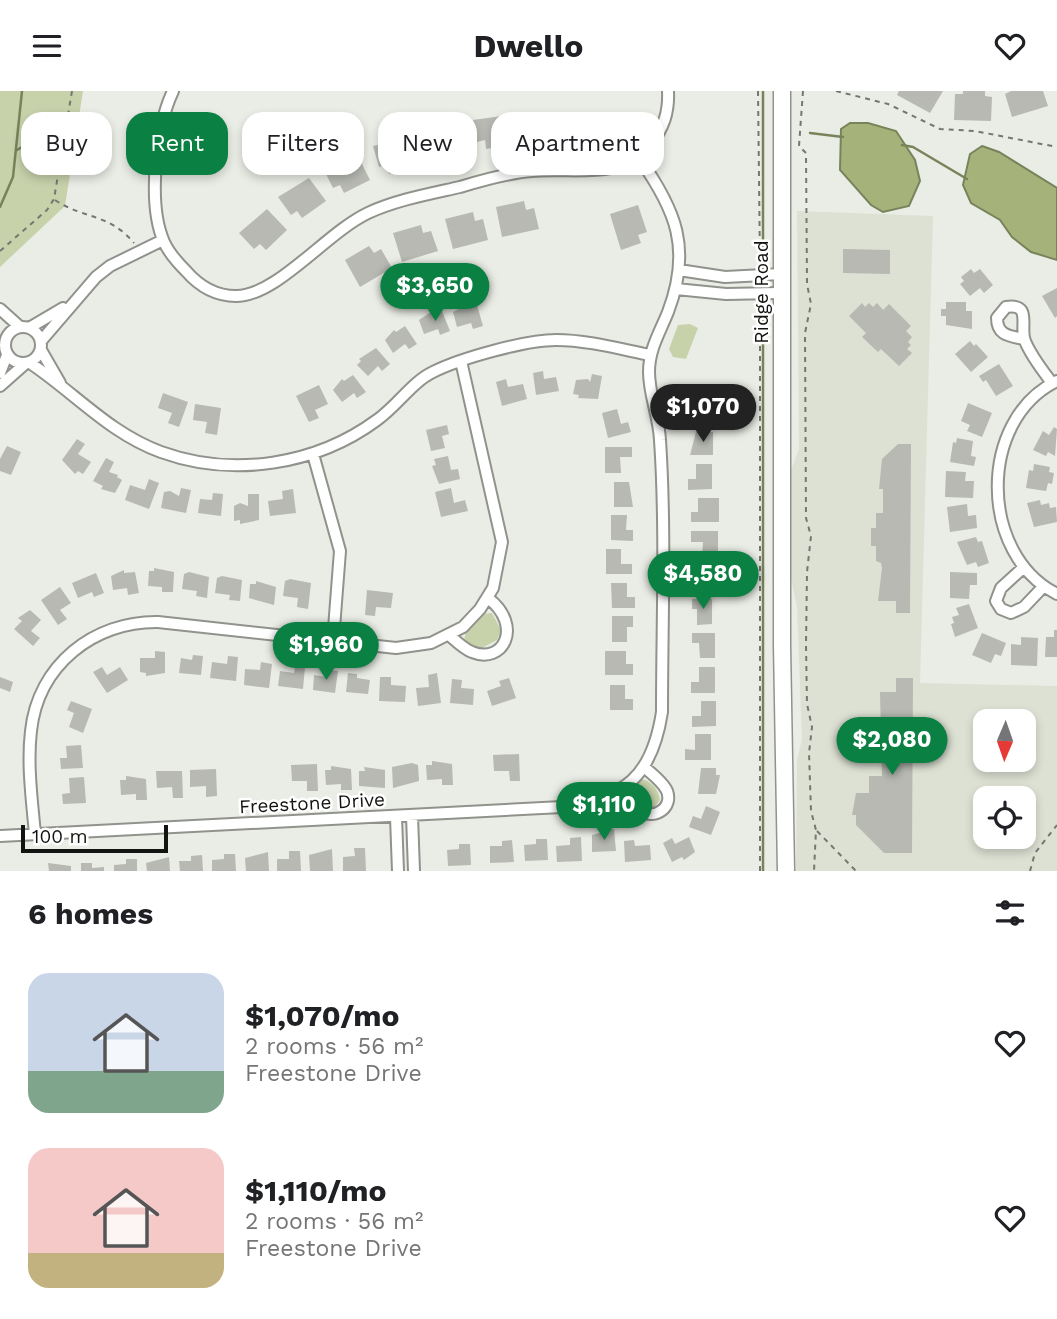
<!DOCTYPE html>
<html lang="en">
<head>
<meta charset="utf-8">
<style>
	:root { --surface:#fff; --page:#f2f2f2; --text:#202124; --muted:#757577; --accent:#0b8043 }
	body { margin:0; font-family:"Work Sans",sans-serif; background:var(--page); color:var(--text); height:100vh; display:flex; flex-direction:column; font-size:26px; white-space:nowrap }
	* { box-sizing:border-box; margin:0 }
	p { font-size:23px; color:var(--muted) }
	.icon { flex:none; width:38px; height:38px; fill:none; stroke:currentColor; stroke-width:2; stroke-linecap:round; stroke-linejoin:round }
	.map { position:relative; height:780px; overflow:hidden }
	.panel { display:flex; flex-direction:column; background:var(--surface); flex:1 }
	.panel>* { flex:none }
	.banner { position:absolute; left:21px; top:21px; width:700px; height:63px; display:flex; gap:14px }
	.needle { width:46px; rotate:182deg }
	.buttons { position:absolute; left:973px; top:618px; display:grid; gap:14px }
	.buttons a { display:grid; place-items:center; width:63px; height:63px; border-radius:14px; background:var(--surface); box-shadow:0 4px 10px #0003; font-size:35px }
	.scale { position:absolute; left:21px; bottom:18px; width:147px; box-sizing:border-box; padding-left:7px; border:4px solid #131311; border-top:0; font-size:19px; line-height:24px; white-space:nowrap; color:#131311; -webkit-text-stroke:5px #fff; paint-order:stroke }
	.price { position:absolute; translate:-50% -60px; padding:0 16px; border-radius:24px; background:var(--accent); color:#fff; font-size:23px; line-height:46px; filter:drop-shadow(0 2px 4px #0008) }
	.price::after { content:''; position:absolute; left:50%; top:42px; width:21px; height:16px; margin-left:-10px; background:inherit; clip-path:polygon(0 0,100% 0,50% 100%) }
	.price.on { background:#222; color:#fff }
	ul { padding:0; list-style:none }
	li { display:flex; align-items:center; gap:21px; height:175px; padding:0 28px }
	li span { display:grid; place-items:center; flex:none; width:196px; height:140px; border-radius:21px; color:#555 }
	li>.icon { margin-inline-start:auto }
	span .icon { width:84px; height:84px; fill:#fffc; stroke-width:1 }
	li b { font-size:30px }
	h2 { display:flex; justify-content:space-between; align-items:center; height:84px; padding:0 28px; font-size:30px }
	.tag { padding:0 24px; border-radius:21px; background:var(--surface); box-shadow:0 4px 10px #0003; font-size:24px; line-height:63px }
	.tag.on { background:var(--accent); color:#fff }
	header { display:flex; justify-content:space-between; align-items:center; height:91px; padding:0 28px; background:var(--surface); font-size:32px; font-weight:700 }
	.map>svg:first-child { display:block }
	.built { fill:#dde1d3; fill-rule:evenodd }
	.green { fill:#c7d2ab }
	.water { fill:#a5b37b; stroke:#79835b; stroke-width:2 }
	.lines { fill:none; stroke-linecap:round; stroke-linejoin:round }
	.stream { stroke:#79835b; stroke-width:2.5 }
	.building { fill:#b7b9b2 }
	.lane-casing { stroke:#90928c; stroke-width:9 }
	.street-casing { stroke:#90928c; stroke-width:14 }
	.secondary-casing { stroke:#90928c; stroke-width:19 }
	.path { stroke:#757672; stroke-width:2; stroke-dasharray:5 5; stroke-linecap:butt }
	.lane { stroke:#fff; stroke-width:5 }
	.street { stroke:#fff; stroke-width:10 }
	.secondary { stroke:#fff; stroke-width:16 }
	.labels { text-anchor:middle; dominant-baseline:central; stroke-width:5; stroke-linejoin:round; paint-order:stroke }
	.street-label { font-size:19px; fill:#131311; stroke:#fff }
</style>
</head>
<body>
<header><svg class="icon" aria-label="menu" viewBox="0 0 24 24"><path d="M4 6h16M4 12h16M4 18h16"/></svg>Dwello<svg class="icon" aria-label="heart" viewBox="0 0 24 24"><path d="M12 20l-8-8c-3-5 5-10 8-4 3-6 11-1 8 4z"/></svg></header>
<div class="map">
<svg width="1057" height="780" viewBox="0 0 1057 780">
	<rect width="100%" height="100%" fill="#eaede5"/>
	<path class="built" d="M797 120 933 125 920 592 1057 595V780H796L797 669 802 648 797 516 791 488V379L799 358ZM985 630H1024V668H985ZM985 707H1024V746H985Z"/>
	<path class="green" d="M0 0H83L65 115 0 176Z
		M690 233 698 237 686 268 673 266 669 258 678 234Z
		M492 522 501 539 497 549 480 558 464 552 466 537 482 523Z
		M638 688C649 687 659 698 660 709L653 718 647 719 630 705 631 692Z"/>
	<path class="water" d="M850 32H868L896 40 915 69 920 90 909 115 883 121 871 114 840 79 841 38Z
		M982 55 999 61 1057 97V169L1031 161 1012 146 1000 129 971 112 963 94 970 63Z"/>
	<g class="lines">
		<path class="stream" d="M763 0V182
			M810 42 843 46
			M902 54 913 56 967 88
			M17 59 53 37
			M0 116 13 86 22 0
			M763 206V780"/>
	</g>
	<path class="building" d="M899 0H943L930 22 897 4Z
		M963 0H985V5L992 6 991 30 954 29 955 3H963Z
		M1011 0H1043L1048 15 1012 26 1005 3Z
		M509 24 514 53 486 58 485 49 477 51 473 29Z
		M458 35 466 63 439 71 437 62 429 64 423 43Z
		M409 47 417 75 389 83 387 74 379 76 373 55Z
		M357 63 370 89 344 102 340 94 333 97 323 77Z
		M309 87 326 110 302 127 297 120 291 124 278 106Z
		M524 110 526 119 534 117 539 138 502 146 496 116Z
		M638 114 647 141 638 144 641 152 621 159 610 123Z
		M267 118 287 139 266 159 260 153 254 158 239 142Z
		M473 121 475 130 483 128 488 149 453 158 445 128Z
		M421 134 423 142 431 140 438 160 402 171 393 142Z
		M369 155 374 162 381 158 392 177 360 196 345 169Z
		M843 158 890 159V183L843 182Z
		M971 178 974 182 980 178 993 194 984 202 980 197 970 205 960 193 964 190 961 186Z
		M1057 197V225L1055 227 1042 205Z
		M946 211H966V220H972V238L946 234V225H941V218H946Z
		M862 212 865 216 869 212 873 216 877 212 883 219 889 213 911 235 906 240 912 246 908 251 911 254 907 258 912 262 899 275 881 258 878 261 862 246 866 242 849 225Z
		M477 214 483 235 473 238 471 232 457 236 453 221 465 215 466 217Z
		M442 220 450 240 440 244 438 238 424 243 419 229 431 221 432 224Z
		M405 235 417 253 409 258 405 253 393 262 385 249 394 239 396 241Z
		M970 250 974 255 976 253 988 266 971 281 955 263Z
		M376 257 390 273 382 280 378 275 368 285 357 274 361 270 359 268Z
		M999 273 1013 295 996 305 986 289 983 291 979 285Z
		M543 280 544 288 556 286 559 300 536 304 533 282Z
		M592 283 602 285 598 308 578 307 579 304 573 303 576 289 588 288 590 291Z
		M353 284 366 301 357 307 354 302 342 311 333 299 342 288 344 290Z
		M506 288 508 296 523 293 527 308 502 315 496 291Z
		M319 294 328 313 315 319 319 327 309 331 296 305Z
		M163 302 188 311 179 336 168 332 172 322 158 317Z
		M968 312 992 322 982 346 967 340 970 334 961 330Z
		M195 313 221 317 217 344 205 342 207 331 193 329Z
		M617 318 621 333 628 331 631 341 608 347 602 322Z
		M447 334 449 343 442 345 445 357 431 360 426 339Z
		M1054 336 1057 338 1055 365 1048 361 1046 365 1033 359 1043 340 1049 344Z
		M696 341H713V364H690Z
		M957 347 973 350 971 365 976 366 974 375 950 371 953 351 956 352Z
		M77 348 85 353 78 363 91 371 83 383 78 380 75 383 62 369Z
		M898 353H911L910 522H896V510H878L882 477 881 472 876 470V455H871V437H876V422H883V398H879L882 368Z
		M7 355 21 361 11 384 0 380V368Z
		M605 356H632V366H620L621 382H605Z
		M448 365 451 379 458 378 460 388 439 393 432 375 436 374 434 368Z
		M106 367 114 371 109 381 118 384 117 386 122 389 115 402 101 398 103 395 93 390Z
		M696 373H712V398L688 399V388H696Z
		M1034 373 1050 376 1049 381 1054 382 1052 393 1048 392 1046 400 1026 397 1029 379 1033 380Z
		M946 380 966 381 965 390H974L973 407 945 406Z
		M149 388 159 392 149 418 125 409 130 394 145 399Z
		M614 391H629L633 416H614Z
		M181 397 191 399 186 422 161 417 164 401 170 400 179 405Z
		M451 397 454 412 465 409 468 420 441 426 435 401Z
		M293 398 296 422 270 425 268 410 283 408 282 400Z
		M213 402 223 403 221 425 198 422 200 408 212 409Z
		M248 403H259V429L240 433V429L234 430V415L240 412 248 415Z
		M698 407H719V431H691V421H698Z
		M1040 409 1041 414 1049 412 1050 417 1056 416 1057 431 1034 436 1027 412Z
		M967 413 968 425 976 424 977 437 950 441 947 416Z
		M611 424H627L626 439H633V450L611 449Z
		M691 440H718V466H702L703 451H691Z
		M976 446 978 451 982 450 989 472 978 476 976 471 967 474 957 451Z
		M606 458H621V473H632V483H606Z
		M697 474H713V500H689V490H697Z
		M154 477 174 481 173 501H162V496L148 495 149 480H154Z
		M124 479V482L135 481 139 502 128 504 127 497 113 499 111 485Z
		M189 481 209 486 207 507 196 505 197 500 182 498 184 483Z
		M950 481 977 482V494H970L969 508 950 507Z
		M96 482 104 502 94 506 92 501 78 507 72 492Z
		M222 485 242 489 240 510 229 509 230 504 215 502 217 487Z
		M290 488 311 492 308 518 297 516 298 507 283 505 285 490Z
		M256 490 276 496 274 514 249 507 250 493H256Z
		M611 492H627V506H635V517H612Z
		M60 496 71 512 60 519 67 528 58 534 41 509Z
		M367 499 393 502 391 517 376 516 375 525 365 524Z
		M692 508H712V533L697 534V518H692Z
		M969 513 978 537 955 546 951 533 954 532 952 526 959 524 956 517Z
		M30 519 41 529 31 540 40 547 33 555 14 538 22 530 18 527Z
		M612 525H633V536H627V551H612Z
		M1054 539H1057V566H1045L1046 546H1054Z
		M692 542H715V567H700L699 552H692Z
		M982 542 1006 552 1001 565 995 563 991 572 972 564Z
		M1021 546 1038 547 1037 575 1011 574V553L1021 554Z
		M155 560 165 561V582L146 585V582L140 581V567H155Z
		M605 560H626V573H633V584H605Z
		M193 564 203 565 201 584 179 582 181 567 192 569Z
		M228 565 238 566 236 590 210 587 212 571 227 573Z
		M261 571 272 573 269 597 244 594 245 578 260 579Z
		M295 575 305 576 303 598 278 595 280 580 294 582Z
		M102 576 107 584 120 576 128 589 107 602 93 581Z
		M699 576H715V602H691V591H699Z
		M327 579 338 580 335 602 313 599 314 584 326 586Z
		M348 582 357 583V587L370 589 368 603 346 601Z
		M437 582 441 612 418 615 416 597 429 596 428 584Z
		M0 586 13 591 10 601 0 597Z
		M380 586H391V594L406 595 405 611 379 610Z
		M509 587 516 607 492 615 487 600 501 595 499 590Z
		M896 587H913L912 762H884L856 734V724H852L856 702H869V685H882L880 601H896Z
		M452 588 462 589 461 597 474 598 473 614 450 612Z
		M610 594H625V608H633V619H610Z
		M71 610 92 618 83 642 69 636 74 622 67 619Z
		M701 610H716V635L692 636V625H701Z
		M695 643H711V669H685V658L695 659Z
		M81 654 83 677 61 678 60 667H67L66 655Z
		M519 663 520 690H510L509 680H494L493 664Z
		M432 670 452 673 453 694H442V688L427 689 426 674H432Z
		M412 672 418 674 419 690 393 697 392 676Z
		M317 673 318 700H307V690H292L291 674Z
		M331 675 351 678 352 699H341V693L326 694 325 679H331Z
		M364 676 385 679V697L359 695V680H365Z
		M701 677H716V684H720L716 703H698Z
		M216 678 217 705 206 706V695L190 696V679Z
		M156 680H182L183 707H173L172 696 157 697Z
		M126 685 146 688 147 709H136V703L121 704 120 689H126Z
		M84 686 86 712 63 713 62 703 70 702 69 687Z
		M706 715 720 721 711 744 689 736 693 725 701 728Z
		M614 738 616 760 592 761V744Z
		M581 746 582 770 557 771 556 755 570 754V747Z
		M689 746 695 761 684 769 682 766 672 771 663 752 672 747 675 753Z
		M536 748H547L548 769 525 770 524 754 536 753Z
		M512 749 514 771 490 772V755H502V750Z
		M634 749 635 755 650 754 651 769 625 771 624 750Z
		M459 753H470L471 774 448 775 447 759 459 758Z
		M354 757H365L366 780H343V766L355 765Z
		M332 758 333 780H310L309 764Z
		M289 760H300L301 780H277V768H289Z
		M268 761 269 780H246L245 767Z
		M224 763H235L236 780H212V769L224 768Z
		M202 764 203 780H180L179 770H191V765Z
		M169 766 170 780H147L146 772Z
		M126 768H137V780H114V774L126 773Z
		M48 772 71 775V780H49Z
		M81 772H92V777L104 776V780H81Z"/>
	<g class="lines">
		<g class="lane-casing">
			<path id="lane" d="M655 320 730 310"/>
		</g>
		<g class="street-casing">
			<path id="street" d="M173 0C156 36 147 113 164 151 169 162 177 171 186 180 199 195 215 205 236 205 277 205 326 142 368 122 396 109 429 103 460 96 483 89 507 82 532 80 575 76 619 90 650 54 664 37 669 21 668 0
				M679 179 725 186 782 183
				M676 198 726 203 783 202
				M0 218 20 236
				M5 254a18 18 0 1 1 36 0a18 18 0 1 1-36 0Z
				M29 237 63 217
				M1024 248C1010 245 997 245 997 227L1006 216C1033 212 1019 236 1025 250 1031 265 1043 280 1052 292
				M41 250 96 186 110 175 163 149
				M41 259 60 292
				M30 272C75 302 109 342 161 361 233 387 316 374 377 329 397 315 412 291 433 281 461 267 526 249 556 249 587 249 620 258 650 264
				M0 282 7 264
				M1057 290C977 329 979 464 1057 503
				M0 295 26 272
				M313 363 340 460 333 550
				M1023 477 1001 497 996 510 1001 518 1011 522 1024 516 1043 496
				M449 544C456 550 464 558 472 561 503 574 524 535 488 507
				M622 700C628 706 634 715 641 720 656 729 673 716 667 700 663 691 651 682 644 676
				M412 725 414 780
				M396 726 398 780
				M35 743C32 710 27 673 31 640 38 574 94 530 158 531L396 557 431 552 463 536 480 518 493 497 502 451 461 270
				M0 745 562 716C625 707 652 686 662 621 662 531 666 439 660 349 659 326 649 304 649 281 649 258 660 241 668 221 692 158 676 119 639 67"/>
		</g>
		<g class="secondary-casing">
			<path id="secondary" d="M782 0V554L786 780"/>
		</g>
		<path class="path" d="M758 0 760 173
			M803 0 799 55 806 62 807 193 811 213 805 242 806 427 811 445 807 481 806 554 807 613 812 636 809 662 811 720 816 739 814 780
			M836 0 888 13 940 38 975 40 1057 56
			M55 109C83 128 109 122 134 152
			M0 160 47 119 54 108 72 0
			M817 740 856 780
			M760 780V214
			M1030 780 1035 762 1057 734"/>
		<use href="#lane" class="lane"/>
		<use href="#street" class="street"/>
		<use href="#secondary" class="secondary"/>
	</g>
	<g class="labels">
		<g class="street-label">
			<text transform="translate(761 201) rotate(-90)">Ridge Road</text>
			<text transform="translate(312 712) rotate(-3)">Freestone Drive</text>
		</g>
	</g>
</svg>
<div class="buttons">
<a><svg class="needle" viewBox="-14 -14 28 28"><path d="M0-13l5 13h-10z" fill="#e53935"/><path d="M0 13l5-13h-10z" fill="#757577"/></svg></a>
<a><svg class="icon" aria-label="locate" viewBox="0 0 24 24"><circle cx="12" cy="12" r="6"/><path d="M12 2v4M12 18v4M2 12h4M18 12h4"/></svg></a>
</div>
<div class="scale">100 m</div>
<b class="price" style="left:435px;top:232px">$3,650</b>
<b class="price on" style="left:703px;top:353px">$1,070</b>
<b class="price" style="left:703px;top:520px">$4,580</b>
<b class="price" style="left:326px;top:591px">$1,960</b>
<b class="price" style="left:892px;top:686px">$2,080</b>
<b class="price" style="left:604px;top:751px">$1,110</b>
<div class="banner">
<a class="tag">Buy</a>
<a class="tag on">Rent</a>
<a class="tag">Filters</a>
<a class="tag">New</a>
<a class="tag">Apartment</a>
</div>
</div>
<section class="panel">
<h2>6 homes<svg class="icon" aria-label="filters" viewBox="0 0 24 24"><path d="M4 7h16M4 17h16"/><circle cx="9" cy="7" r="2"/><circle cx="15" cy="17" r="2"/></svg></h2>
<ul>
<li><span style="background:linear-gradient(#c9d6e8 70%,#7fa58c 0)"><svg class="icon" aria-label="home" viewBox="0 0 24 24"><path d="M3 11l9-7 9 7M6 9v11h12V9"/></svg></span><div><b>$1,070/mo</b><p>2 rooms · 56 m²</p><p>Freestone Drive</p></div><svg class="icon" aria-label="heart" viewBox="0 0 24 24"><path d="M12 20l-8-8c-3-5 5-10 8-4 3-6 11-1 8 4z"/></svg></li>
<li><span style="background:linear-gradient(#f6c9c9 75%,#c2b280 0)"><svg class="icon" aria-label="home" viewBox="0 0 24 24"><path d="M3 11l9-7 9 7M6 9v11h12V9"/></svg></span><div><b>$1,110/mo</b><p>2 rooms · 56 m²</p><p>Freestone Drive</p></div><svg class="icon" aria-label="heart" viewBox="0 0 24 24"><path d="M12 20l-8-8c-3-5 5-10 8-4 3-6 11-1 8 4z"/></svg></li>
</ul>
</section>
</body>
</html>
